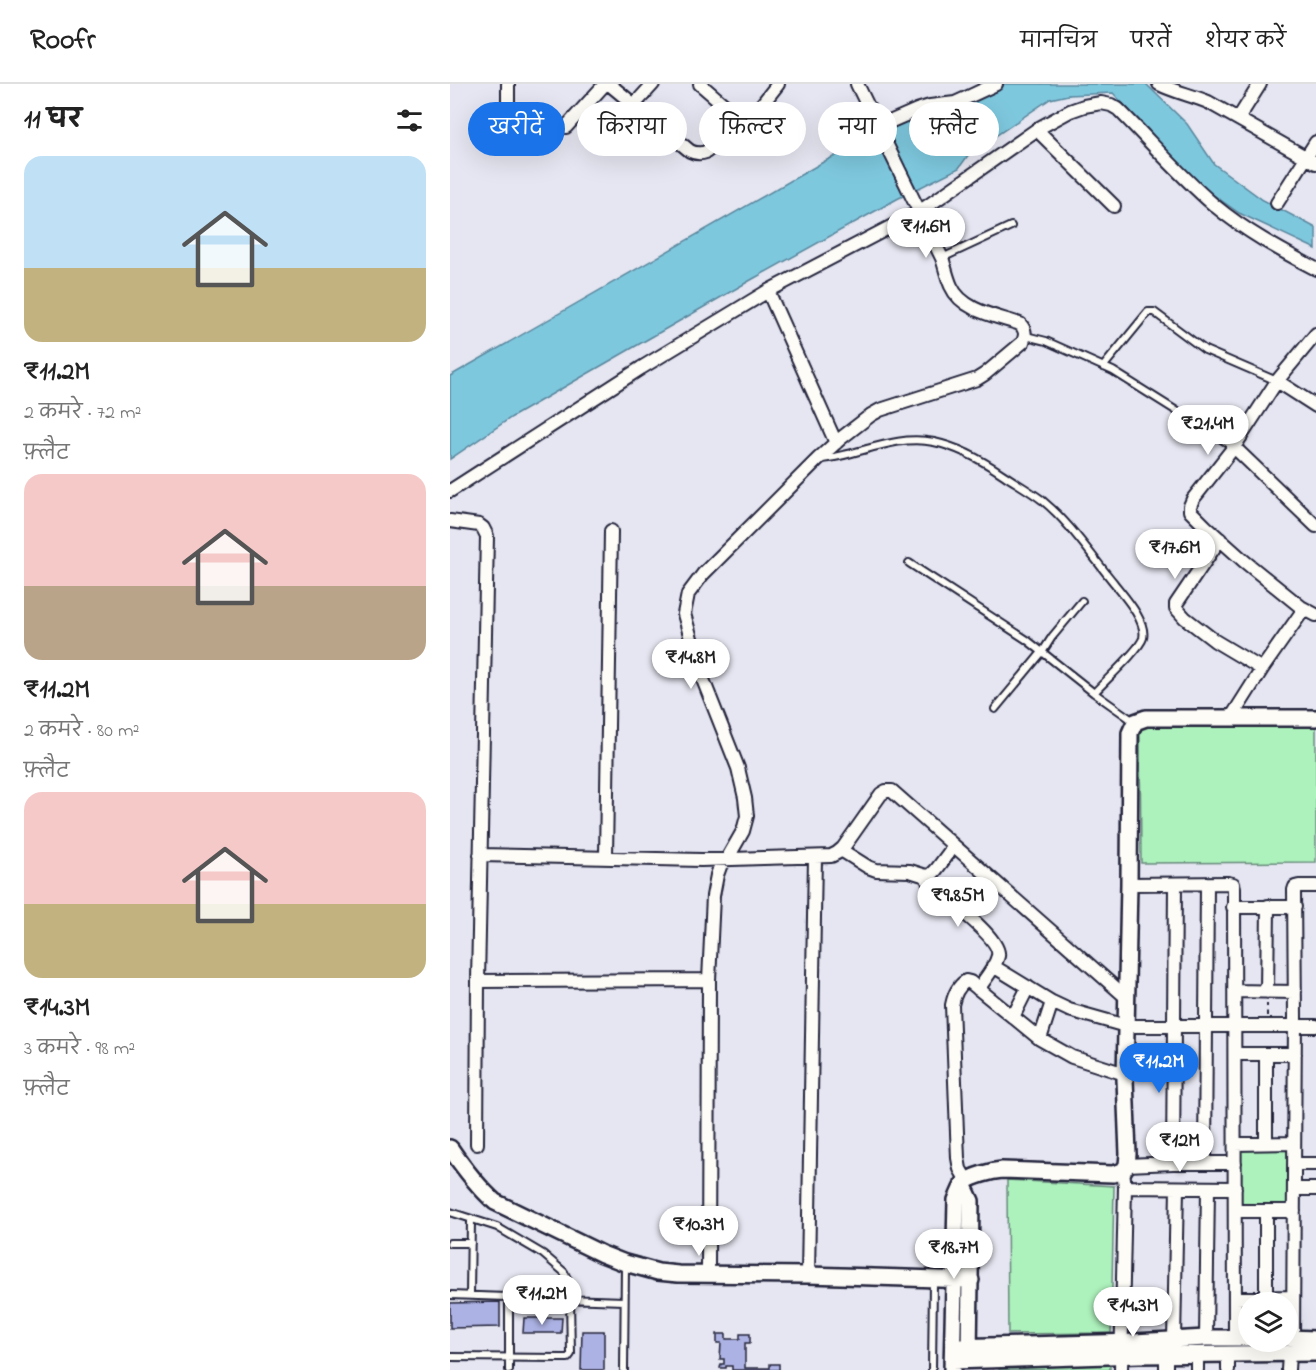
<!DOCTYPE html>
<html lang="hi">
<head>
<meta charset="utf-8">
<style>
	:root { --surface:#fff; --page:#f6f6f6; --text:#222; --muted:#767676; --line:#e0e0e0; --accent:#1a73e8 }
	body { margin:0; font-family:"Indie Flower","Playpen Sans Deva",sans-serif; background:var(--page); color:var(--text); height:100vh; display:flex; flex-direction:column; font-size:22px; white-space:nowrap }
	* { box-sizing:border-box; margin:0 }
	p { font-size:20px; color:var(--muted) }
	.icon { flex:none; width:33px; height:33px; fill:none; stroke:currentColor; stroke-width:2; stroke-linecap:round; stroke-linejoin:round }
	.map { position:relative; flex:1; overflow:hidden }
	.side { display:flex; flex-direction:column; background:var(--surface); width:450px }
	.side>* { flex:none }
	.banner { position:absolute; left:18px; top:18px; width:570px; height:54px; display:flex; gap:12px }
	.controls { position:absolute; left:788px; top:1208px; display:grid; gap:12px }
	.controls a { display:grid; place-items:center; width:60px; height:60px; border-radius:50%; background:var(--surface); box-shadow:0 6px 24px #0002; font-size:30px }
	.price { position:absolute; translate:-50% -51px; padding:0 14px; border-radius:21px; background:#fff; color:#222; font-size:20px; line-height:39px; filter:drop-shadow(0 2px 3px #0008) }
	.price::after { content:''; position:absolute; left:50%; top:36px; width:18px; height:14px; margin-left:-9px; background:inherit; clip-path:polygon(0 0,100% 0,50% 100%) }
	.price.current { background:var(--accent); color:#fff }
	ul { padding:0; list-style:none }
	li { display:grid; align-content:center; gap:12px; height:318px; padding:0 24px }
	li span { display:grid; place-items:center; height:186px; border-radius:18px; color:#555 }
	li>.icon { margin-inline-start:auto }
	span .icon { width:108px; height:108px; fill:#fffc; stroke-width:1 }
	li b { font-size:26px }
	h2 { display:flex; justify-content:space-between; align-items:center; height:72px; padding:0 24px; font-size:26px }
	.pill { padding:0 21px; border-radius:27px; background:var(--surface); box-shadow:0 6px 24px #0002; font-size:21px; line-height:54px }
	.pill.current { background:var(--accent); color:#fff }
	header { display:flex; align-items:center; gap:36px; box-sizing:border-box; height:84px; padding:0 30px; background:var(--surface); border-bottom:2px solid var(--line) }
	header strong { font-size:28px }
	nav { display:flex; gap:33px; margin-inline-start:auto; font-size:21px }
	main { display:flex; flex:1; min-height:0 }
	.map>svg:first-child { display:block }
	.green { fill:#adf1bc; stroke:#688a7c; stroke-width:1.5 }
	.water { fill:#7ec8de; stroke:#59869d; stroke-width:1.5 }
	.building { fill:#acb2e3; stroke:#22223b; stroke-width:1.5 }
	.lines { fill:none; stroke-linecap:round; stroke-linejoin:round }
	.service-casing { stroke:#22223b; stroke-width:10 }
	.minor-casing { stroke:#22223b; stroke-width:16 }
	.tertiary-casing { stroke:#22223b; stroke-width:20 }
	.path { stroke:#22223b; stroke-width:2; stroke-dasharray:4.5 4.5; stroke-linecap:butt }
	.service { stroke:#fdfcf7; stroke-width:6 }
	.minor { stroke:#fdfcf7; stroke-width:12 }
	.tertiary { stroke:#fdfcf7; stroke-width:15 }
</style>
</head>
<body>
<header>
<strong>Roofr</strong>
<nav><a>मानचित्र</a><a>परतें</a><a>शेयर करें</a></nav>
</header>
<main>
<section class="side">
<h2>11 घर<svg class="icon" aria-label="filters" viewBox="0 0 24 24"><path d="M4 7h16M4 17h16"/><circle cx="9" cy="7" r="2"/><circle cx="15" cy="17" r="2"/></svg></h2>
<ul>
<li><span style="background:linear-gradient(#bfe0f5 60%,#c2b280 0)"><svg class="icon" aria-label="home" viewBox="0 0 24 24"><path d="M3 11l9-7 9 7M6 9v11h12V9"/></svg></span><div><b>₹11.2M</b><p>2 कमरे · 72 m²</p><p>फ़्लैट</p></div></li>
<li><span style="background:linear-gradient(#f6c9c9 60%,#b9a48a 0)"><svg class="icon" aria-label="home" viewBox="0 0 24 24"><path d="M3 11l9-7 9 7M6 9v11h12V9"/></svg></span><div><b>₹11.2M</b><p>2 कमरे · 80 m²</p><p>फ़्लैट</p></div></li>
<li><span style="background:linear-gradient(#f6c9c9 60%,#c2b280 0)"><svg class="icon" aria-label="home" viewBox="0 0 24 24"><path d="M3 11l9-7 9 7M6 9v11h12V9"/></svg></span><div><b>₹14.3M</b><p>3 कमरे · 98 m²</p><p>फ़्लैट</p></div></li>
</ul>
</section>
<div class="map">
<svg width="866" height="1286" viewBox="0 0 866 1286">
	<rect width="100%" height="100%" fill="#e5e6f1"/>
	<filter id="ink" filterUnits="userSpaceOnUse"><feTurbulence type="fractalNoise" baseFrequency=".0167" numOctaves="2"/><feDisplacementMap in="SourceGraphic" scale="12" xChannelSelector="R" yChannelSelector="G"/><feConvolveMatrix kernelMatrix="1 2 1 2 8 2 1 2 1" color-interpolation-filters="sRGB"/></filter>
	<g filter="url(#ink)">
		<path class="green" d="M866 642V778L691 779 690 643Z
			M791 1062H842L841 1125H790Z
			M557 1096 664 1102 661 1249 558 1250Z
			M549 1280H660V1286H549Z"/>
		<path class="water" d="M552 0H696L737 40 764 80 813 116 866 144V165L789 129 748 100 663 9 618 11 600 15 519 70 509 84 447 115 301 196 62 333 0 375V292L375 77 486 23 491 32Z"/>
		<path class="building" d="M50 1218V1243L0 1244V1219Z
			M74 1234H112L111 1249H73Z
			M132 1247H154V1286H131Z
			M267 1250H276V1255H290V1250H300V1259H295V1284H320V1280H329V1286H282V1282H276V1284H270L271 1280H274V1275H270L271 1259H267Z"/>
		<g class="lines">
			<g class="service-casing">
				<path id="service" d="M492 174 561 142
					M576 252 596 257 663 287 784 363
					M653 283 698 228H704L755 266 827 297
					M372 375C410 371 445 350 484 358 509 363 532 376 554 391 566 399 580 407 592 416 620 439 641 471 664 499 674 512 697 537 693 554 690 565 654 598 644 609
					M459 479 577 556 644 609 685 638
					M545 625 593 567 602 553 632 517
					M0 1128 47 1143 93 1170 114 1188 119 1199 120 1215 121 1270 118 1274H112L0 1273
					M0 1159H21
					M0 1211 57 1213 59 1218V1286
					M20 1211 21 1135
					M57 1213 174 1217
					M174 1286 175 1180
					M482 1286 483 1197"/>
			</g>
			<g class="minor-casing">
				<path id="minor" d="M159 0 240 67C246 70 250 70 256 68L306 28 328 0
					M250 0 294 38
					M709 0C725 8 741 11 758 18L866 79
					M184 21 203 0
					M58 33V0
					M788 35 810 0
					M437 39 467 26 480 22 505 19 516 14 546 0
					M116 43 155 0
					M587 46 664 122
					M827 119 866 58
					M318 207 386 359
					M866 250 827 297 784 363 743 415 740 422V427L756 443 794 477 851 523 866 531
					M827 297 866 322
					M784 363 866 442
					M0 407 191 284 318 207 469 128 589 44 620 27 634 22 651 19 661 21 668 25C700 57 730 92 764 121 795 147 830 166 866 185
					M0 437 29 441 33 444 37 452 28 897 27 1060
					M770 455 726 520V524L735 534 765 557 812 585
					M781 634 812 585 854 525
					M391 766 418 783 426 786 460 787 476 792 481 791 486 786 504 762
					M30 771 251 776 381 772 387 769 393 764 431 710 436 707H442L677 914
					M156 773 161 447
					M476 792 478 797 482 803C496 815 552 854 548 872 545 884 535 895 528 905
					M679 800 778 799 783 800 784 804 785 1254
					M783 823H845
					M543 882 602 918
					M28 897 259 896
					M785 907 845 908
					M817 908 818 822
					M563 933 578 903
					M590 955 602 918 619 926 676 942H866
					M785 970H845
					M816 1059V970
					M785 1060 844 1059
					M723 1079 725 800
					M755 1079 757 800
					M844 1080H866
					M677 1081 723 1079H785
					M517 1097 510 1085 508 1074 502 921C504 911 508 902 516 897L520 898 590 955 622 973 675 990
					M675 1103 785 1104
					M844 1105H866
					M785 1127H844
					M816 1127V1213
					M258 1190 259 896 263 812 267 791 271 780 277 775 293 747 297 732 295 714 288 684 252 593 234 530 238 510 253 490 368 375 390 355 421 331 430 326 527 295 535 290 573 258C576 251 576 246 570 240 546 232 512 227 501 202 497 193 495 183 492 174L407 0
					M358 1191 365 773
					M785 1214 843 1213
					M756 1254 758 1104
					M843 1254 845 933 844 806 845 803 849 802H866
					M724 1256 727 1104
					M716 1270V1286
					M671 1286 675 1103 673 1087
					M747 1286V1269
					M778 1286V1271
					M838 1286 839 1270"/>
			</g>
			<g class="tertiary-casing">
				<path id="tertiary" d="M0 1064C13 1083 27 1102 45 1118L152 1170 175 1179 208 1188 228 1190 358 1191 521 1196
					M513 1100 521 1117 519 1273
					M837 1254 866 1255
					M503 1263 684 1258 756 1254H798
					M502 1277 689 1271 866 1269
					M502 1286 506 1116C509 1110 511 1103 515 1098 522 1092 542 1087 552 1086L663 1090 673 1087 677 1081 678 1070 675 995 679 800 680 649 685 638 696 634H866"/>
			</g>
			<path class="path" d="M817 932V920"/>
			<use href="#service" class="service"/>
			<use href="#minor" class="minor"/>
			<use href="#tertiary" class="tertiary"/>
		</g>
	</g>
</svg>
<div class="controls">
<a><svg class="icon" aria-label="layers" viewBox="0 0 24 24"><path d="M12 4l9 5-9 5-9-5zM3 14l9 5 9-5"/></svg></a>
</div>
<b class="price" style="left:476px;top:175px">₹11.6M</b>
<b class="price" style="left:758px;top:372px">₹21.4M</b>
<b class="price" style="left:725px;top:496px">₹17.6M</b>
<b class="price" style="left:241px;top:606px">₹14.8M</b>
<b class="price" style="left:508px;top:844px">₹9.85M</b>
<b class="price current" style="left:709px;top:1010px">₹11.2M</b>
<b class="price" style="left:730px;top:1089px">₹12M</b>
<b class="price" style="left:249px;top:1173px">₹10.3M</b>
<b class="price" style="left:504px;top:1196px">₹18.7M</b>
<b class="price" style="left:92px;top:1242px">₹11.2M</b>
<b class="price" style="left:683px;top:1254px">₹14.3M</b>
<div class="banner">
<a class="pill current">खरीदें</a>
<a class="pill">किराया</a>
<a class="pill">फ़िल्टर</a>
<a class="pill">नया</a>
<a class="pill">फ़्लैट</a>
</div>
</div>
</main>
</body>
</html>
